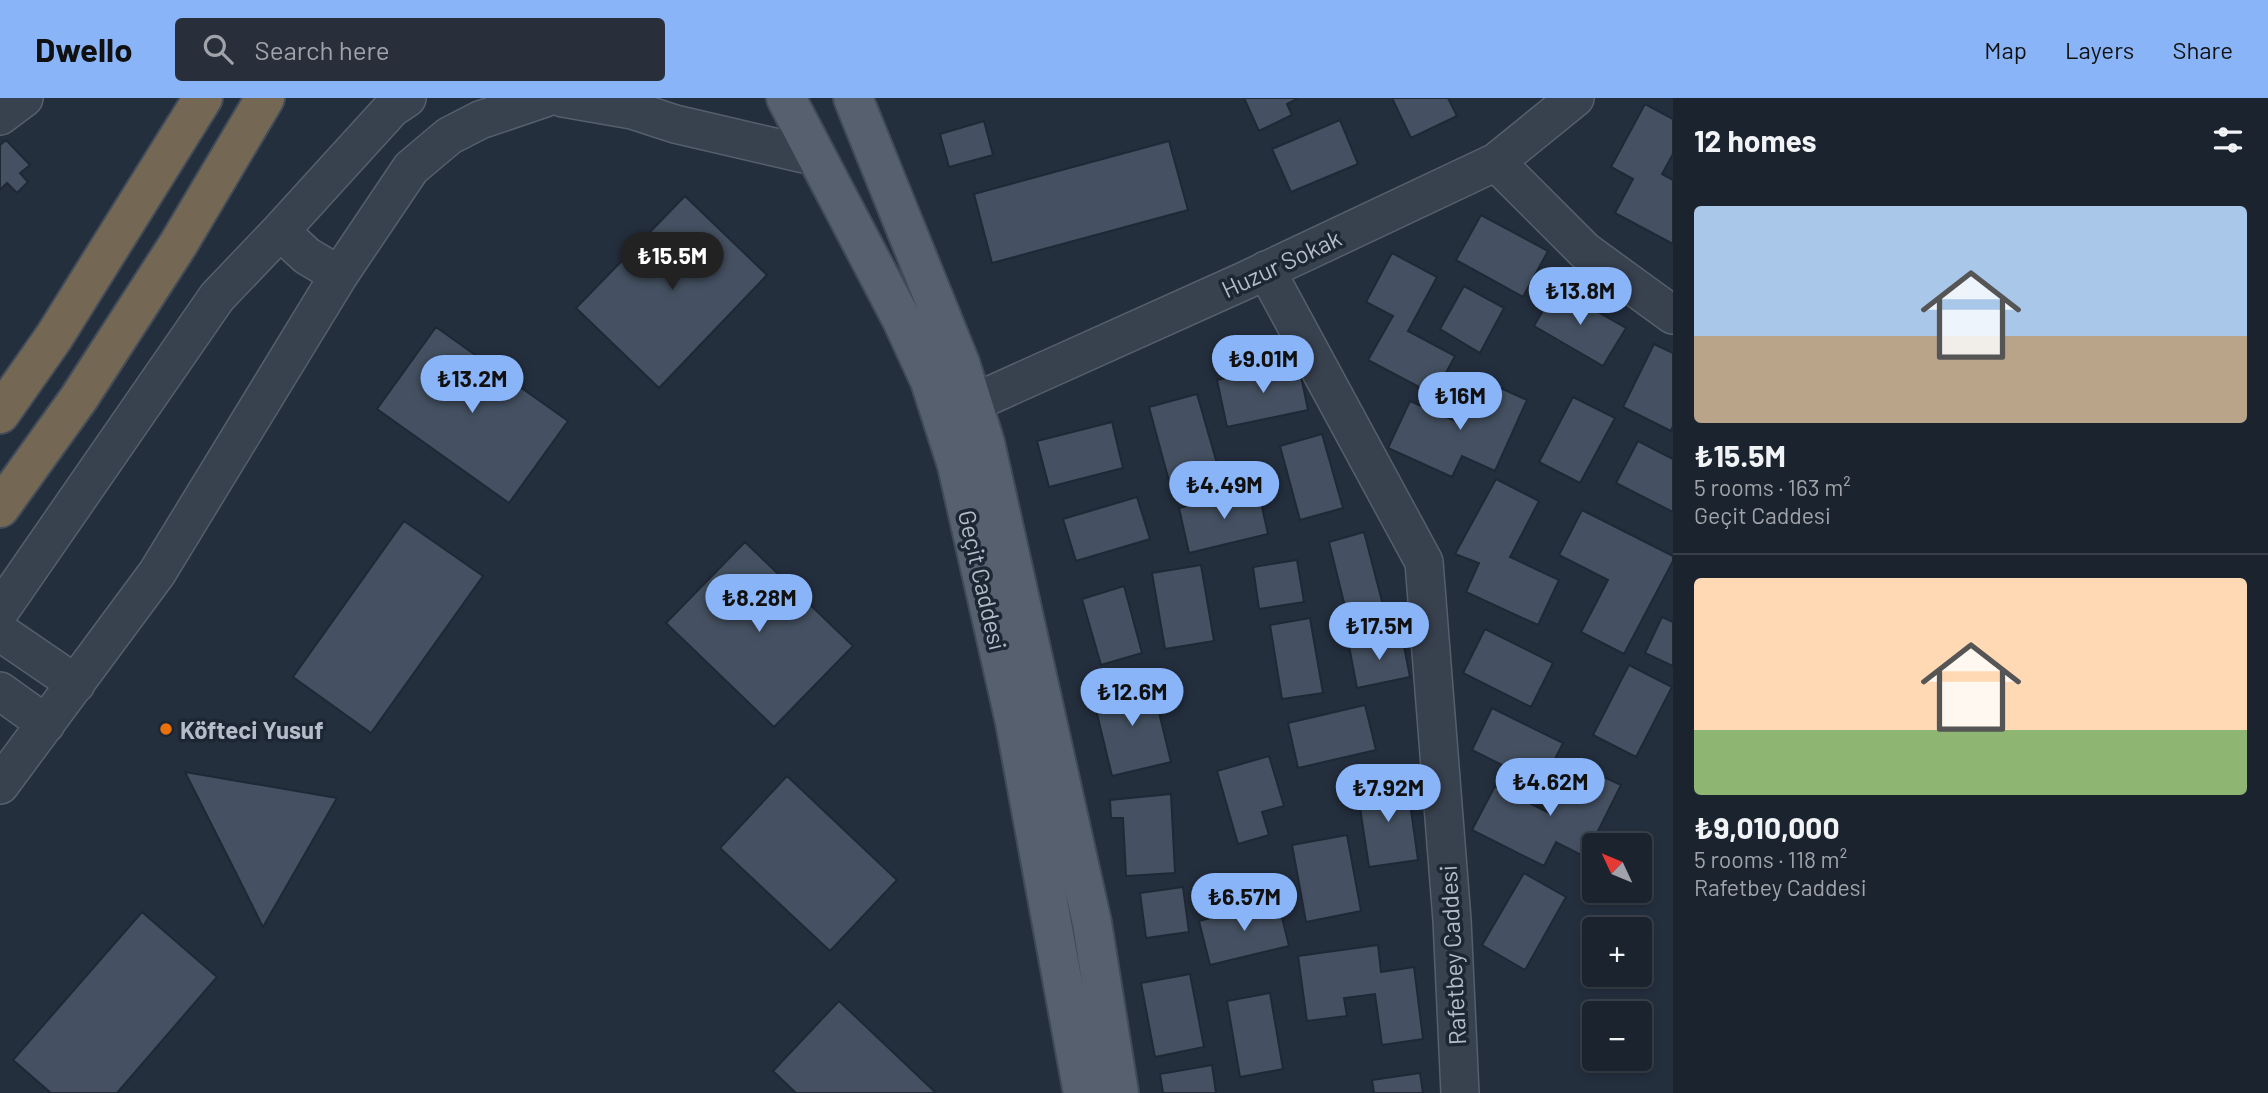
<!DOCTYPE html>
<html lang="en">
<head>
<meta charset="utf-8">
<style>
	:root { --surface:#1b232e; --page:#282f3a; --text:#f1f3f6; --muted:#a0a4aa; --line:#39404a; --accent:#8ab4f8 }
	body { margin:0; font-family:Barlow,sans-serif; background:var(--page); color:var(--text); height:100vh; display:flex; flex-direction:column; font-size:26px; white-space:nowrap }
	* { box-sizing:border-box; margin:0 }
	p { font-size:23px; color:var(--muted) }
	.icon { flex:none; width:38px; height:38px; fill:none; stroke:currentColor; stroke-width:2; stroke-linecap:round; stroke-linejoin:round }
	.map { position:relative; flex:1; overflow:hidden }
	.panel { display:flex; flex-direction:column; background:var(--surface); width:595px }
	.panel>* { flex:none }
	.needle { width:46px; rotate:314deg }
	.fabs { position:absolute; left:1582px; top:735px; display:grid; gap:14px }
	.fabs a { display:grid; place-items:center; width:70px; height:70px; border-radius:7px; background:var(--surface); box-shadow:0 4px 10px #0003,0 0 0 2px var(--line); font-size:35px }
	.price { position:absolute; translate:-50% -60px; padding:0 16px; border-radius:24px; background:var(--accent); color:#111; font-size:23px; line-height:46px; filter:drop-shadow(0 2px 4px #0008) }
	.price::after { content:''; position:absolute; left:50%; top:42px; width:21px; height:16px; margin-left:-10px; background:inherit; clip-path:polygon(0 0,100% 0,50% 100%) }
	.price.selected { background:#222; color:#fff }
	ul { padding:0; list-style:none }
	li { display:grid; align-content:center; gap:14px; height:371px; padding:0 21px }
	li+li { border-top:2px solid var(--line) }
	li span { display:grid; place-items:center; height:217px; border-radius:7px; color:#555 }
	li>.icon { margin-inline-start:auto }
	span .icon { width:126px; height:126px; fill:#fffc; stroke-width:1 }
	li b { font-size:30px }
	h2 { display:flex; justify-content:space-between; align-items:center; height:84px; padding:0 21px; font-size:30px }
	header { display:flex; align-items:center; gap:42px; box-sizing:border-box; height:98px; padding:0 35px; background:var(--accent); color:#111 }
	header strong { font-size:33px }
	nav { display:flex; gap:38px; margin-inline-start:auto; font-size:24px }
	.search { width:490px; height:63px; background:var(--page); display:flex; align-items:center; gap:18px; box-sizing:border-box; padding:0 24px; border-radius:7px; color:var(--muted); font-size:26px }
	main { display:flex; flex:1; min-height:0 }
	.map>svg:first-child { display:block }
	.building { fill:#455162; stroke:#1f2835; stroke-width:2 }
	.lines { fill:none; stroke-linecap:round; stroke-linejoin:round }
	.minor-casing { stroke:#565f6c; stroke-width:40 }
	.major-casing { stroke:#414a57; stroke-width:42 }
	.highway-casing { stroke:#434c59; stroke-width:42 }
	.minor { stroke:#38414e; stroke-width:37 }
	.major { stroke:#56606e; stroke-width:38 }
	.highway { stroke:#746855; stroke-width:38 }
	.food-dot { fill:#e8710a; stroke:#1d2633; stroke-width:2.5 }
	.labels { text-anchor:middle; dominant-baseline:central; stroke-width:7; stroke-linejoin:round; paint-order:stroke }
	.street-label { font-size:24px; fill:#b4bcc9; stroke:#1d2633 }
	.poi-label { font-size:24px; font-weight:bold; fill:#b4bcc9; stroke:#1d2633; text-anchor:start }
</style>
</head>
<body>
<header>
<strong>Dwello</strong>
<div class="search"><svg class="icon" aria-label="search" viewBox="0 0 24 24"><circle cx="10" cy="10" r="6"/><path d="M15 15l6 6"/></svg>Search here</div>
<nav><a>Map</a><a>Layers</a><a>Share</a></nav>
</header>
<main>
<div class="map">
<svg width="1673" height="995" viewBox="0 0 1673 995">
	<rect width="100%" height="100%" fill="#242f3e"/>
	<path class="building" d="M1244 0H1296L1297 1 1287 6 1292 17 1259 33Z
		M1392 0H1448L1457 18 1411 40Z
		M1645 6 1673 21V56L1662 76 1673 82V146L1615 115 1633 81 1611 69Z
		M1340 22 1358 66 1291 94 1272 51Z
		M984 23 993 57 949 69 940 36Z
		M6 42 30 67 20 75 28 84 17 95 7 85 0 92V47Z
		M1169 43 1188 112 992 165 974 96Z
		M685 98 767 177 659 290 576 210Z
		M1481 117 1548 153 1523 199 1456 162Z
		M1392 155 1437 179 1408 233 1455 258 1434 297 1368 262 1393 218 1366 204Z
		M1464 188 1504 210 1480 255 1440 231Z
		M1556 190 1626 230 1603 268 1534 228Z
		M436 229 568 323 509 405 377 311Z
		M1654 246 1673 255V328L1671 333 1623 309Z
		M1298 264 1308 312 1227 329 1217 282Z
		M1483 282 1527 302 1495 373 1462 358 1452 379 1388 350 1410 303 1462 326Z
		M1197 296 1218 369 1169 383 1149 309Z
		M1573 299 1615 320 1580 385 1539 364Z
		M1112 324 1123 370 1049 389 1037 343Z
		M1322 336 1343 410 1300 422 1280 348Z
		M1638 343 1673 361V414L1616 385Z
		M1496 381 1539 403 1510 459 1559 482 1538 527 1466 494 1479 465 1455 456Z
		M1258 391 1268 436 1189 455 1179 410Z
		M1137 399 1150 441 1076 463 1063 421Z
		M1582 412 1673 458V463L1624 556 1581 534 1608 482 1559 457Z
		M404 423 483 478 371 635 293 579Z
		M1364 434 1384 511 1348 521 1329 444Z
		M745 444 853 548 774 629 666 525Z
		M1297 462 1304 504 1259 511 1253 469Z
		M1201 467 1214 543 1165 551 1152 475Z
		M1124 488 1142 555 1101 567 1082 501Z
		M1662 519 1673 524V568L1645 555Z
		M1310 520 1323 595 1282 601 1270 527Z
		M1485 531 1553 565 1531 609 1463 575Z
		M1402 538 1410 579 1357 590 1349 548Z
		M1629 567 1672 589 1636 659 1593 637Z
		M1151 581 1171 664 1112 678 1092 595Z
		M1365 607 1376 652 1298 670 1288 625Z
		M1492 610 1563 645 1542 687 1472 652Z
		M1269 658 1284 708 1262 714 1269 737 1238 746 1217 673Z
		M1576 666 1621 687 1585 759 1556 744 1544 768 1472 732 1495 688 1551 716Z
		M185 674 337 700 263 829 234 771Z
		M787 678 897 782 830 853 720 750Z
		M1407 683 1418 762 1369 769 1357 690Z
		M1171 696 1175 775 1126 778 1123 720H1111L1110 702Z
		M1347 737 1361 813 1306 824 1292 747Z
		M1524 775 1566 799 1525 872 1482 847Z
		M1183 789 1189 834 1146 840 1140 795Z
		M1278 803 1289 848 1210 867 1199 823Z
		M142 814 217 879 117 995H51L13 962Z
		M1378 847 1381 874 1414 869 1423 941 1382 947 1375 896 1344 900 1347 918 1307 923 1298 858Z
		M1190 876 1204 949 1155 959 1141 885Z
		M1270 895 1283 971 1240 979 1227 903Z
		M839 903 936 995H796L773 973Z
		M1212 967 1216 995H1163L1160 976Z
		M1420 975 1423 995H1374L1372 982Z"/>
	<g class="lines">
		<g class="minor-casing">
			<path id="minor" d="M563 0 632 12 675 26 817 59
				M0 18 24 0
				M1496 64 1585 153 1673 217
				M280 133 392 10 407 0
				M1266 172 1424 464 1452 822 1460 995
				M973 305 1244 183 1496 64 1575 0
				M0 513 217 199 280 133 307 158 339 177 411 70 449 38 480 22 545 0
				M0 534 76 586
				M0 593 46 626
				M0 687 157 475 339 177"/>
		</g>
		<g class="major-casing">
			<path id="major" d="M786 0 902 222 930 283 957 367 1015 624 1083 995
				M853 0 960 265 985 345 1092 825 1119 995"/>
		</g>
		<g class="highway-casing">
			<path id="highway" d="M0 316 54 239 203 0
				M0 410 79 300 179 145 265 0"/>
		</g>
		<use href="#minor" class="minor"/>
		<use href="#major" class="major"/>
		<use href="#highway" class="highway"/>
	</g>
	<circle class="food-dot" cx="166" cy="631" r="7"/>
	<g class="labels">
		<g class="street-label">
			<text transform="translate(1281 165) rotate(-25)">Huzur Sokak</text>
			<text transform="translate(983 482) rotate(77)">Geçit Caddesi</text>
			<text transform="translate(1452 857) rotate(-93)">Rafetbey Caddesi</text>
		</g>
		<g class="poi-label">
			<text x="180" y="631">Köfteci Yusuf</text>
		</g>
	</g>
</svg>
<div class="fabs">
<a><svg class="needle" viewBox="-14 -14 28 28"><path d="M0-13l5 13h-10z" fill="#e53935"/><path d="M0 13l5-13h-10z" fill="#a0a4aa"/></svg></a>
<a>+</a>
<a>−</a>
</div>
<b class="price selected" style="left:672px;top:194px">₺15.5M</b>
<b class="price" style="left:1580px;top:229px">₺13.8M</b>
<b class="price" style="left:1263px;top:297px">₺9.01M</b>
<b class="price" style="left:472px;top:317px">₺13.2M</b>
<b class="price" style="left:1460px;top:334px">₺16M</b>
<b class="price" style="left:1224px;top:423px">₺4.49M</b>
<b class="price" style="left:759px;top:536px">₺8.28M</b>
<b class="price" style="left:1379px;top:564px">₺17.5M</b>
<b class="price" style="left:1132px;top:630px">₺12.6M</b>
<b class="price" style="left:1550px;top:720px">₺4.62M</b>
<b class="price" style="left:1388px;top:726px">₺7.92M</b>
<b class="price" style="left:1244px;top:835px">₺6.57M</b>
</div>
<section class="panel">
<h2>12 homes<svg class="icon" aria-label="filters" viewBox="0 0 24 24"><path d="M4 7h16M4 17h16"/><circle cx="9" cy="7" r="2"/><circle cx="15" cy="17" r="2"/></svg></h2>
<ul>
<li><span style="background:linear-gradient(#a9c7e8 60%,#b9a48a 0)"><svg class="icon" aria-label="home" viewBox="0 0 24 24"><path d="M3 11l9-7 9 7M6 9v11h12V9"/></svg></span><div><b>₺15.5M</b><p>5 rooms · 163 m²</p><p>Geçit Caddesi</p></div></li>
<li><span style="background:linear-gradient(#ffd9b3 70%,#8fb573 0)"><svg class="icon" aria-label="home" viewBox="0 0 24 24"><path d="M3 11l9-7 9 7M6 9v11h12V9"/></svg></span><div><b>₺9,010,000</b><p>5 rooms · 118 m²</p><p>Rafetbey Caddesi</p></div></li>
</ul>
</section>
</main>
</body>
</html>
